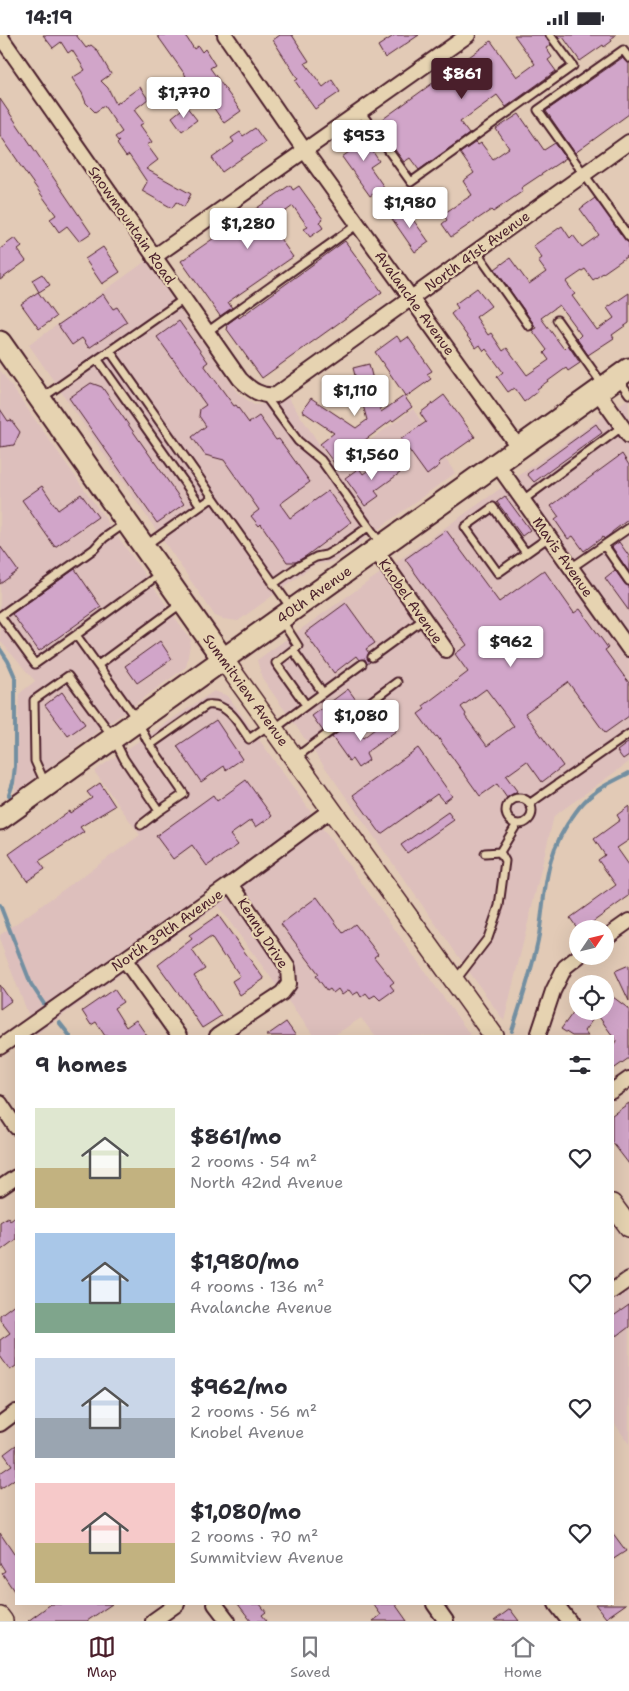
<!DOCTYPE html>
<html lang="en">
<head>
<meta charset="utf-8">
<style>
	:root { --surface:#fff; --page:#f7f7f7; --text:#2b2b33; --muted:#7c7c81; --line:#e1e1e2; --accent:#4a1f2b }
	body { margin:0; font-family:"Shantell Sans",sans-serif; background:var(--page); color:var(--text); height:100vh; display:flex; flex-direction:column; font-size:19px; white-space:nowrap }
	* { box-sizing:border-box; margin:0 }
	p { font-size:16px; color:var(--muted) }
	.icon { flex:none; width:28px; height:28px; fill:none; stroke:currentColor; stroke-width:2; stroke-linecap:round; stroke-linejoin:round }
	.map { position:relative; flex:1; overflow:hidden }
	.sheet { position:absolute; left:15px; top:1000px; width:599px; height:570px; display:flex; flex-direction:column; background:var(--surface); border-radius:0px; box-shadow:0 5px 20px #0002 }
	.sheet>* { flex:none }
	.needle { width:32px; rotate:55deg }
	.buttons { position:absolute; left:569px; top:885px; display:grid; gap:10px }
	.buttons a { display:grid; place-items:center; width:45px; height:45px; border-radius:50%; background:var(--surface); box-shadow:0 5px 20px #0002; font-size:25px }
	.price { position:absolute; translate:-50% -42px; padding:0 11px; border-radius:5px; background:#fff; color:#222; font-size:16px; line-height:32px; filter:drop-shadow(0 1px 2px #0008) }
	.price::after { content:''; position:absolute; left:50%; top:30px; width:15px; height:11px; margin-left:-8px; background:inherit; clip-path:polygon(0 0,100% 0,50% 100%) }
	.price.active { background:var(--accent); color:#fff }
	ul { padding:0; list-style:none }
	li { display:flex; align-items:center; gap:15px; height:125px; padding:0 20px }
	li span { display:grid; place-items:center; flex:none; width:140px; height:100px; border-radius:0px; color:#555 }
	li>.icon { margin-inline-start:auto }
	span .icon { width:60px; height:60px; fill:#fffc; stroke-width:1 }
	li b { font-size:21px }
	h2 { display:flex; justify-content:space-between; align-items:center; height:60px; padding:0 20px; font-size:21px }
	.status { display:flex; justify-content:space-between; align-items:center; height:35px; padding:0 25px; background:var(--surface); direction:ltr }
	.status svg { height:14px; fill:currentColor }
	.menu { display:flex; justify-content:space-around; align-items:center; height:70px; border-top:1px solid var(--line); background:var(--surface); font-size:14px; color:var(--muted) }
	.menu a { display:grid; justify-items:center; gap:2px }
	.menu .active { color:var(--accent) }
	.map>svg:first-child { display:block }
	.built { fill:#ddbfbc }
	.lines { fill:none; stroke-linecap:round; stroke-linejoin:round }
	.stream { stroke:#738fa1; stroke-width:4 }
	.building { fill:#d1a5c9; stroke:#4a1f2b; fill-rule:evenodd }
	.lane-casing { stroke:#4a1f2b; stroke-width:11 }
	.street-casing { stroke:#4a1f2b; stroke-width:18 }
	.secondary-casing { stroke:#4a1f2b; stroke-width:22 }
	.primary-casing { stroke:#4a1f2b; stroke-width:25 }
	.lane { stroke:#e6d3b1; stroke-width:7 }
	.street { stroke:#e6d3b1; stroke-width:14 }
	.secondary { stroke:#e6d3b1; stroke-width:19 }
	.primary { stroke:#e6d3b1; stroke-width:21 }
	.labels { text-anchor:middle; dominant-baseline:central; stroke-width:4.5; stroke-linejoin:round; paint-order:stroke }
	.street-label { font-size:14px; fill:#4a1f2b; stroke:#e6d3b1 }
</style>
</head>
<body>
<div class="status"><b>14:19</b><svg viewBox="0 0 49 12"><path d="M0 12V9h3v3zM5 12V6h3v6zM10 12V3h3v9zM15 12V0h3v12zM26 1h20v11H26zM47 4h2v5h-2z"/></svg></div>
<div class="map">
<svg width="629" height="1586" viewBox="0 0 629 1586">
	<rect width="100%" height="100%" fill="#e2cab6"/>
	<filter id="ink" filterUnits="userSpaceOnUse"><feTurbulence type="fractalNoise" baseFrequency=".02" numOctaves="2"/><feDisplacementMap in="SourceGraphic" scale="10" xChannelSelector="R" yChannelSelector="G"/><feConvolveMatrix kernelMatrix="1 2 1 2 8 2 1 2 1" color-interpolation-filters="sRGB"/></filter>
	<g filter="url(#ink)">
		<path class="built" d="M146 226 237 357 254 370 273 368 287 361 334 431 413 374 455 438 335 526 314 530 238 586 223 584 215 581 29 310Z
			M0 335 191 605 186 632 15 758 19 659 35 646 0 606Z
			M629 363V727L554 781 504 986 262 643 257 625Z
			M214 656 228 661 471 1001H375L361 983 333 1001H314L218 871 36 999 0 907V900L140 800 94 736Z
			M629 1233V1409L613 1386 612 1245Z"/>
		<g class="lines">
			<path class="stream" d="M0 614 8 626 15 642V731L13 748 9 760
				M0 870 31 949 44 969
				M59 987 70 1001
				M512 996C522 964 533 933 539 900 546 853 544 819 575 778 580 771 586 764 593 759 603 750 617 745 629 738"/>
		</g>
		<path class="building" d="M43 0H76L86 13 91 10 97 15 111 39 101 46 108 53 116 69 140 52 148 64 134 75 144 88 140 90 152 107 147 110 158 125 146 134 191 159 184 172 176 167 172 173 142 156 147 147 129 120 126 122 117 109 119 107 115 102 122 97 104 71 95 77 86 68 82 58 72 43 85 35 72 15 68 18 61 7 53 13Z
			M157 0H185L194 14 198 11 202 17 205 14 215 30 210 33 241 76 224 88 200 53 192 58 182 43 186 41Z
			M280 0H292L309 26 305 28 323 52 332 45 340 57 315 74 295 46 298 44 273 5Z
			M395 0H419L385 23 378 11Z
			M514 0H545L551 10 546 13 552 22 548 25 556 36 506 72 497 60 460 87 469 99 419 135 410 123 404 127 376 89 491 6 517 42 535 29Z
			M557 0H616L611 4 612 6 604 12 603 10 580 26 563 2 559 4Z
			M622 23 629 28V79L575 118 546 76Z
			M0 64 91 198 79 206 67 191 59 197 50 184 56 180 17 126H18L0 100Z
			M186 71 197 85 182 96 172 82Z
			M519 79 544 115 555 108 566 123 521 153 523 156 493 177 491 175 451 202 442 189 447 185 443 179 472 160 463 146 474 138 460 118 476 107 478 110 481 108 493 124 509 113 496 94Z
			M255 93 265 107 222 137 212 123 234 107 231 103 240 97 243 101Z
			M368 96 379 112 373 117 379 126 370 132 384 152 370 161 342 122 349 117 345 112Z
			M290 150 293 155 299 151 323 184 319 187 323 193 310 202 304 194 308 192 293 171 269 188 293 222 228 267 232 273 220 281 181 226Z
			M595 163 629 209V220L593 245 585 234 566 247 575 259 572 261 597 295 614 283 607 273 629 258V288L612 300 614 303 588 320 577 304 581 300 559 270 541 283 564 314 568 310 580 328 568 336 566 333 537 354 538 356 524 367 514 353 508 357 497 342 503 337 486 314 484 316 480 310 476 313 451 279 458 273 455 269 477 253 491 271 476 282 488 300 491 298 503 316 507 313 527 340 549 325 544 318 547 315 532 295 536 293 533 288 495 234 510 223 529 249 546 237 538 226 542 223 533 211 562 191 570 203 573 200 582 212 599 200 580 174Z
			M404 172 429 207 415 217 390 181Z
			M15 203 22 212 18 215 26 226 0 245V214Z
			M345 206 382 257 262 343 226 293 227 292 226 290 238 281 239 283Z
			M103 212 120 237 102 249 85 224Z
			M42 239 50 250 39 257 32 245Z
			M38 257 56 282 39 294 21 269Z
			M103 259 113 274 117 272 127 287 89 313 82 303 72 310 58 290Z
			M179 286 208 327 204 330 234 371 236 370 249 388 259 381 276 405 279 404 310 447 280 469 290 483 328 456 351 487 306 521 296 527H287L261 489 259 491 251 481 259 475 224 425 205 420 192 402 206 391 199 381 200 374 206 370 157 302Z
			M397 301 401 307 408 302 432 336 427 339 431 344 406 362 375 317Z
			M369 329 381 377 404 361 412 372 393 386 392 385 334 428 320 409 334 398 302 376 311 363 356 393 367 385 353 333Z
			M91 348 102 352 184 469 157 488 69 363Z
			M444 360 475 402 438 428 440 430 427 440 401 404 426 387 420 378Z
			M0 374 8 386 11 385 20 397 14 410 0 412Z
			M596 389 602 398 534 447 527 439Z
			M622 419 629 430V484L612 497V498L604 504 603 502 584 516 573 501 568 504 555 485 559 482 551 471Z
			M389 423 400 438 375 456 379 461 365 471 345 443 359 433 363 439 371 433 373 435Z
			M42 451 58 475 81 459 98 482 55 512 22 465Z
			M505 461 530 495 522 501 497 467Z
			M446 495 499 567 544 535 574 578 580 574 608 613 605 615 629 648V681L605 698 568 647 525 678 563 731 542 747 527 726 506 741 517 756 507 763 497 749 480 761 437 701 435 702 418 679 425 674 423 671 468 637 455 619 467 610 405 524ZM486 654 514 691 487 711 465 681 466 679 461 672Z
			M619 507 629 521V537L612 512Z
			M0 511 18 536 0 549Z
			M75 534 101 572 39 616 12 579Z
			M615 535 625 549 629 551V576L605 543Z
			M346 568 375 608 366 614 369 618 367 623 370 627 367 629 365 624 359 625 356 621 334 638 305 598Z
			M160 606 172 624 137 648 125 631Z
			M348 654 359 669 323 696 312 681Z
			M62 657 85 689 68 701 45 670Z
			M388 684 396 696 368 716 366 719 369 725 358 733 352 724 349 726 332 702 351 688 363 703Z
			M216 685 242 724 226 735 224 731 201 747 177 711Z
			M629 707V720L623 724 617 716Z
			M418 713 452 761 444 767 437 759 381 799 353 760Z
			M246 745 272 781 256 792 251 785 230 800 238 810 207 831 192 810 173 824 156 801 213 760 217 766Z
			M100 748 115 771 80 792 84 797 39 826 45 834 27 846 9 819 69 776 70 778 92 763 87 757Z
			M629 771V805L617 813 629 830V861L583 894H578L570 883 616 850 598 825 605 820 594 804 620 785 617 780Z
			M448 777 454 785 407 818 401 810Z
			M317 862 343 898 355 889 378 919 374 922 394 947 390 950 394 955 380 965 375 960 370 963 366 958 361 962 358 957 353 960 349 955 342 960 338 954 333 958 330 954 327 956 316 941 319 939 281 889Z
			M218 880 264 944 240 960 232 946 240 941 226 920 224 922 211 902 192 915 205 934 194 941 221 981 202 993 182 963 158 930 192 904 189 900Z
			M629 930V966L615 936Z
			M0 950 11 966 0 974Z
			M114 954 123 967 114 973 126 992 136 985 147 1001H105L96 987 91 990 82 976Z
			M605 956 629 974V1023L612 1035V1010L617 1007 597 979 584 996 588 1001H572L561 994 574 976H605Z
			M286 987 296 1001H266Z
			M629 1068V1129L612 1107V1080Z
			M16 1181V1204L0 1216V1187L8 1182 10 1185Z
			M16 1268V1331L10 1335 0 1321V1305L10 1298 0 1285V1280Z
			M629 1270V1292L617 1301 612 1295V1282Z
			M16 1410V1443L0 1454V1438L12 1430 4 1419Z
			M612 1497 626 1516 612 1525Z
			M0 1498 16 1522V1559L2 1538 5 1536 0 1528Z
			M51 1569H112L87 1586H28Z
			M238 1569H260L266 1577 262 1580 267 1586H251Z
			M373 1569H395L407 1586H373L381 1580Z
			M595 1569H626L606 1583Z
			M510 1574 519 1586H494Z"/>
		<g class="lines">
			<g class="lane-casing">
				<path id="lane" d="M629 23 623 15 538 75 629 202
					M360 76 411 147 573 31 550 0
					M476 216 529 291
					M557 285 603 350
					M207 297 358 189
					M110 316 291 573
					M98 325 201 471
					M619 345 629 359
					M265 361 298 406 321 425 381 509
					M42 363 184 264
					M523 465 623 391
					M124 489 104 503 94 514 0 581 35 629 76 600 137 685 147 705 184 759 159 776
					M146 510 212 463
					M604 510 629 546
					M526 518 493 472 465 492 498 538 549 502
					M571 533 629 493
					M273 549 299 531 316 522 326 520 340 512 368 492
					M282 586 298 611 276 628 306 670
					M76 600 161 538
					M293 615 323 658
					M372 622 424 584
					M98 630 182 568
					M274 694 362 629
					M150 710 207 670C228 667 239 689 249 704L269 690
					M295 723 397 647
					M45 748 35 726 34 665 68 641 113 702 124 724 159 776 141 790
					M506 776a13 13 0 1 1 26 0a13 13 0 1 1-26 0Z
					M529 769 629 699
					M500 817 517 789
					M455 946 488 903 499 871 505 826 500 817 485 818"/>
			</g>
			<g class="street-casing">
				<path id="street" d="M225 0 305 116 519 413
					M0 1 240 344C251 355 261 362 276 360L629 107
					M154 222 468 0
					M597 356 629 401
					M497 429 629 614
					M376 516 446 615
					M605 903 629 886
					M125 925 179 1001
					M217 1001 282 958 289 949 288 933 231 849
					M538 1001 553 956 565 932 579 921
					M0 1012 231 849 332 774
					M612 1056 629 1044
					M0 1068 16 1092
					M0 1153 16 1142
					M612 1256 629 1244
					M0 1389 16 1377
					M215 1569 228 1586
					M434 1569 446 1586
					M556 1569 569 1586
					M153 1586 177 1569"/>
			</g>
			<g class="secondary-casing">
				<path id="secondary" d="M223 624 494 1001
					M612 1169 629 1192
					M0 1582 3 1586"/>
			</g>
			<g class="primary-casing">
				<g id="primary">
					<path d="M0 307 223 624"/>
					<path id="s1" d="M0 784 629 334"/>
				</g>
			</g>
			<use href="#lane" class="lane"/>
			<use href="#street" class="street"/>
			<use href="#secondary" class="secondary"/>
			<use href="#primary" class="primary"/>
		</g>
	</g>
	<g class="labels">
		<g class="street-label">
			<text transform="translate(132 190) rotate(55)">Snowmountain Road</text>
			<text transform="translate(477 216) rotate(-36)">North 41st Avenue</text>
			<text transform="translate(415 268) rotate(54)">Avalanche Avenue</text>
			<text transform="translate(563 522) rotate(55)">Mavis Avenue</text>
			<text stroke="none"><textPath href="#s1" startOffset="386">40th Avenue</textPath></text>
			<text transform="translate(411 566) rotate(55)">Knobel Avenue</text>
			<text transform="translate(246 655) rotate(54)">Summitview Avenue</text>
			<text transform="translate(167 895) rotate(-35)">North 39th Avenue</text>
			<text transform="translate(263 898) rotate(57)">Kenny Drive</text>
		</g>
	</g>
</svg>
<div class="buttons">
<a><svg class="needle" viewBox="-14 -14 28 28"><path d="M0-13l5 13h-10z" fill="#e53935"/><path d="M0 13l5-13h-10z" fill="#7c7c81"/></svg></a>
<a><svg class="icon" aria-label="locate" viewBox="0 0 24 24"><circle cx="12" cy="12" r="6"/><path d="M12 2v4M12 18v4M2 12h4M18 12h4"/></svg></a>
</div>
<b class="price active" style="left:462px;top:65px">$861</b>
<b class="price" style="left:184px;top:84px">$1,770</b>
<b class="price" style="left:364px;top:127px">$953</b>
<b class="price" style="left:410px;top:194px">$1,980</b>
<b class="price" style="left:248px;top:215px">$1,280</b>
<b class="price" style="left:355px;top:382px">$1,110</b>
<b class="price" style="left:372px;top:446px">$1,560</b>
<b class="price" style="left:511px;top:633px">$962</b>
<b class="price" style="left:361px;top:707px">$1,080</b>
<section class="sheet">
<h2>9 homes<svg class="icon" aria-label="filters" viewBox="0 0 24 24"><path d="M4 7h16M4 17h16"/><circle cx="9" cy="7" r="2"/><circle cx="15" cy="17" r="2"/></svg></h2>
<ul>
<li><span style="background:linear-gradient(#dfe7d0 60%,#c2b280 0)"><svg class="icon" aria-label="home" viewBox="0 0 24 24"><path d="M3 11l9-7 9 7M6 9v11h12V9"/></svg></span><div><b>$861/mo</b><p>2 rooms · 54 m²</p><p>North 42nd Avenue</p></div><svg class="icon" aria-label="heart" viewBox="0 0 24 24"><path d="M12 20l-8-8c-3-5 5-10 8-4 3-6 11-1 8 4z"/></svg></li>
<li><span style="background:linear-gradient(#a9c7e8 70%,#7fa58c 0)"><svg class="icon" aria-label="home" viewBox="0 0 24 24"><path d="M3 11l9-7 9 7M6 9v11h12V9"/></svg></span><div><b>$1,980/mo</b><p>4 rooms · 136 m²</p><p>Avalanche Avenue</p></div><svg class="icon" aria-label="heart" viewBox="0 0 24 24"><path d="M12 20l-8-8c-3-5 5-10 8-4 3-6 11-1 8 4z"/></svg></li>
<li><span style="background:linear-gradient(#c9d6e8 60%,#9aa5b1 0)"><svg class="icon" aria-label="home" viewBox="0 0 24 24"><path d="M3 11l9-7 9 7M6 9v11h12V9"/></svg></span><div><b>$962/mo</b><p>2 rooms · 56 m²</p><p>Knobel Avenue</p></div><svg class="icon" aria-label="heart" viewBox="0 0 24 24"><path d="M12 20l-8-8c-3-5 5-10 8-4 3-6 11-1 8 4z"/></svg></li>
<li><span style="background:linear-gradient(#f6c9c9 60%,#c2b280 0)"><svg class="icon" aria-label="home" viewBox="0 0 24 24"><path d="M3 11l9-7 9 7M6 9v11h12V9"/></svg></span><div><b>$1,080/mo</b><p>2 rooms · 70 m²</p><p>Summitview Avenue</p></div><svg class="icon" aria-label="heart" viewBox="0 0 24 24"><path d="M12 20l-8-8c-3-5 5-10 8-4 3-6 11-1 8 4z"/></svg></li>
</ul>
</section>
</div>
<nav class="menu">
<a class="active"><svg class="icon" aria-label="map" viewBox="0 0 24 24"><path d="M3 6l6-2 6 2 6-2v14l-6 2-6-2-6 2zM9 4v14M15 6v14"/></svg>Map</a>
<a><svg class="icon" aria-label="saved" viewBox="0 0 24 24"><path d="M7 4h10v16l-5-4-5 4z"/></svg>Saved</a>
<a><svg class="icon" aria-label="home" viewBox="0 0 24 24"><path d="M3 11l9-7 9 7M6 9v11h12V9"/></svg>Home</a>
</nav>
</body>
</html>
